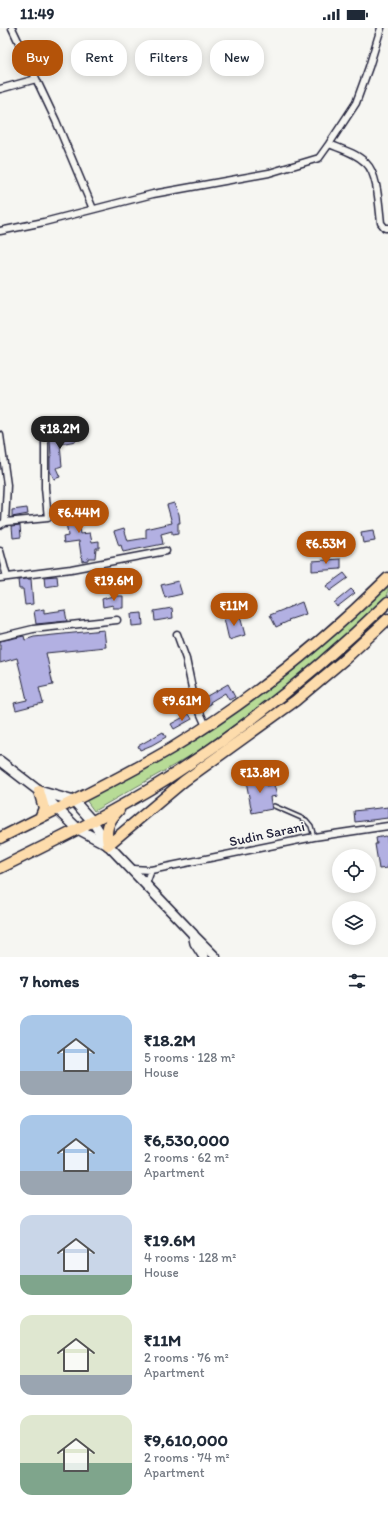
<!DOCTYPE html>
<html lang="en">
<head>
<meta charset="utf-8">
<style>
	:root { --surface:#fff; --page:#f6f6f7; --text:#1f2937; --muted:#747a83; --accent:#b45309 }
	body { margin:0; font-family:Itim,sans-serif; background:var(--page); color:var(--text); height:100vh; display:flex; flex-direction:column; font-size:15px; white-space:nowrap }
	* { box-sizing:border-box; margin:0 }
	p { font-size:13px; color:var(--muted) }
	.icon { flex:none; width:22px; height:22px; fill:none; stroke:currentColor; stroke-width:2; stroke-linecap:round; stroke-linejoin:round }
	.map { position:relative; height:929px; overflow:hidden }
	.side { display:flex; flex-direction:column; background:var(--surface); flex:1 }
	.side>* { flex:none }
	.banner { position:absolute; left:12px; top:12px; width:364px; height:36px; display:flex; gap:8px }
	.fabs { position:absolute; left:332px; top:821px; display:grid; gap:8px }
	.fabs a { display:grid; place-items:center; width:44px; height:44px; border-radius:50%; background:var(--surface); box-shadow:0 2px 10px #0003; font-size:20px }
	.price { position:absolute; translate:-50% -34px; padding:0 9px; border-radius:14px; background:var(--accent); color:#fff; font-size:13px; line-height:26px; filter:drop-shadow(0 1px 2px #0008) }
	.price::after { content:''; position:absolute; left:50%; top:24px; width:12px; height:9px; margin-left:-6px; background:inherit; clip-path:polygon(0 0,100% 0,50% 100%) }
	.price.selected { background:#222; color:#fff }
	ul { padding:0; list-style:none }
	li { display:flex; align-items:center; gap:12px; height:100px; padding:0 20px }
	li span { display:grid; place-items:center; flex:none; width:112px; height:80px; border-radius:12px; color:#555 }
	li>.icon { margin-inline-start:auto }
	span .icon { width:48px; height:48px; fill:#fffc; stroke-width:1 }
	li b { font-size:17px }
	h2 { display:flex; justify-content:space-between; align-items:center; height:48px; padding:0 20px; font-size:17px }
	.pill { padding:0 14px; border-radius:16px; background:var(--surface); box-shadow:0 2px 10px #0003; font-size:14px; line-height:36px }
	.pill.selected { background:var(--accent); color:#fff }
	.status { display:flex; justify-content:space-between; align-items:center; height:28px; padding:0 20px; background:var(--surface); direction:ltr }
	.status svg { height:11px; fill:currentColor }
	.map>svg:first-child { display:block }
	.green { fill:#b7db96; stroke:#6c7e68 }
	.building { fill:#b2b0e2; stroke:#22223b }
	.lines { fill:none; stroke-linecap:round; stroke-linejoin:round }
	.service-casing { stroke:#22223b; stroke-width:6 }
	.minor-casing { stroke:#22223b; stroke-width:9 }
	.tertiary-casing { stroke:#22223b; stroke-width:11 }
	.secondary-casing { stroke:#22223b; stroke-width:12 }
	.trunk-casing { stroke:#22223b; stroke-width:13 }
	.service { stroke:#f6f6f2; stroke-width:3 }
	.minor { stroke:#f6f6f2; stroke-width:6 }
	.tertiary { stroke:#f6f6f2; stroke-width:8 }
	.secondary { stroke:#f6f6f2; stroke-width:9 }
	.trunk { stroke:#fddcac; stroke-width:10 }
	.labels { text-anchor:middle; dominant-baseline:central; stroke-width:3; stroke-linejoin:round; paint-order:stroke }
	.street-label { font-size:14px; fill:#22223b; stroke:#f6f6f2 }
</style>
</head>
<body>
<div class="status"><b>11:49</b><svg viewBox="0 0 49 12"><path d="M0 12V9h3v3zM5 12V6h3v6zM10 12V3h3v9zM15 12V0h3v12zM26 1h20v11H26zM47 4h2v5h-2z"/></svg></div>
<div class="map">
<svg width="388" height="929" viewBox="0 0 388 929">
	<rect width="100%" height="100%" fill="#f6f6f2"/>
	<filter id="ink" filterUnits="userSpaceOnUse"><feTurbulence type="fractalNoise" baseFrequency=".025" numOctaves="2"/><feDisplacementMap in="SourceGraphic" scale="8" xChannelSelector="R" yChannelSelector="G"/><feConvolveMatrix kernelMatrix="1 2 1 2 8 2 1 2 1" color-interpolation-filters="sRGB"/></filter>
	<g filter="url(#ink)">
		<path class="green" d="M388 556V567L346 608 301 648 197 724 94 783 86 772 191 713Z"/>
		<path class="building" d="M77 401 78 407H76V413L60 416 62 438 56 440 60 449 54 451 50 443V429H51L50 410 57 409 56 406 64 405V403Z
			M174 475 179 486 180 495H178V506L172 507V503L161 506 163 516 123 524 121 517 119 518 114 503 124 500 128 513 146 510V501L172 495 167 477Z
			M75 478 80 506 90 505 92 514 99 513V520H96L95 530H88V532L82 533 79 513 64 515 63 509 68 508 65 486 61 487 60 479Z
			M27 480 28 486 12 489V482Z
			M20 497 21 509 13 510 12 498Z
			M373 503 375 513 363 515 361 505Z
			M309 511 310 522 302 523 300 512Z
			M341 531V541L312 543V533Z
			M344 545 348 550 330 563 326 558Z
			M57 548 58 557 45 559 44 549Z
			M26 551H31L33 576 25 577 23 561H19L18 552Z
			M178 553 182 566 165 570 161 557Z
			M351 561 355 565 337 579 334 575Z
			M113 568H123V580H113V577L103 579 102 571Z
			M302 574 306 586 288 592 289 593 276 599 270 587Z
			M172 580 173 590 155 593 154 583Z
			M44 581V585L65 582 67 593 36 596 34 583Z
			M142 585 143 597 132 598 131 586Z
			M231 588V591L240 588 245 607 229 612 224 590Z
			M104 602 106 619 46 625 53 657 39 660 43 675 16 682 14 675 27 672 21 646 17 630 0 635V613L24 608 25 612 34 609Z
			M228 656 235 669 229 672 225 665 210 674 211 676 203 680 200 672Z
			M189 686 192 691 174 701 171 696Z
			M163 704 166 709 152 717 140 722 138 718Z
			M255 748V750L264 749 266 759 274 757 277 768 270 769 272 781 252 785 246 753H248L247 749Z
			M388 779V790L355 794 354 783Z
			M385 808 387 809 388 821V840L379 841 375 816H377L376 810Z"/>
		<g class="lines">
			<g class="service-casing">
				<path id="service" d="M274 778 306 792 311 798 314 809"/>
			</g>
			<g class="minor-casing">
				<path id="minor" d="M12 0 56 93 93 181
					M0 61 36 51
					M329 116C341 121 356 125 366 135 378 146 379 179 381 195L385 200H388
					M0 203 44 194 153 166 269 145 319 130 329 116 356 75 369 39 381 0
					M0 407 7 457 5 494
					M0 497 5 494 48 490 45 460V407
					M0 523 7 549
					M0 550 71 541 166 523
					M177 606 186 631 193 665 198 680 206 698
					M0 609 33 601 117 592
					M132 841 151 842 314 809 388 798
					M146 856 151 842"/>
			</g>
			<g class="tertiary-casing">
				<path id="tertiary" d="M193 906 216 929"/>
			</g>
			<g class="secondary-casing">
				<path id="secondary" d="M0 733 39 763 78 801 108 817 93 794 74 773 39 763
					M108 817 193 906 195 915 204 929"/>
			</g>
			<g class="trunk-casing">
				<path id="trunk" d="M39 763 44 780 40 790
					M119 782C108 793 105 802 108 817L184 753 295 673 346 630 388 591
					M0 810C57 781 116 753 172 720 250 673 323 614 388 550
					M0 840C57 812 114 784 168 750 247 699 321 639 388 574"/>
			</g>
			<use href="#service" class="service"/>
			<use href="#minor" class="minor"/>
			<use href="#tertiary" class="tertiary"/>
			<use href="#secondary" class="secondary"/>
			<use href="#trunk" class="trunk"/>
		</g>
	</g>
	<g class="labels">
		<g class="street-label">
			<text transform="translate(267 806) rotate(-12)">Sudin Sarani</text>
		</g>
	</g>
</svg>
<div class="fabs">
<a><svg class="icon" aria-label="locate" viewBox="0 0 24 24"><circle cx="12" cy="12" r="6"/><path d="M12 2v4M12 18v4M2 12h4M18 12h4"/></svg></a>
<a><svg class="icon" aria-label="layers" viewBox="0 0 24 24"><path d="M12 4l9 5-9 5-9-5zM3 14l9 5 9-5"/></svg></a>
</div>
<b class="price selected" style="left:60px;top:422px">₹18.2M</b>
<b class="price" style="left:79px;top:506px">₹6.44M</b>
<b class="price" style="left:326px;top:537px">₹6.53M</b>
<b class="price" style="left:114px;top:574px">₹19.6M</b>
<b class="price" style="left:234px;top:599px">₹11M</b>
<b class="price" style="left:182px;top:694px">₹9.61M</b>
<b class="price" style="left:260px;top:766px">₹13.8M</b>
<div class="banner">
<a class="pill selected">Buy</a>
<a class="pill">Rent</a>
<a class="pill">Filters</a>
<a class="pill">New</a>
</div>
</div>
<section class="side">
<h2>7 homes<svg class="icon" aria-label="filters" viewBox="0 0 24 24"><path d="M4 7h16M4 17h16"/><circle cx="9" cy="7" r="2"/><circle cx="15" cy="17" r="2"/></svg></h2>
<ul>
<li><span style="background:linear-gradient(#a9c7e8 70%,#9aa5b1 0)"><svg class="icon" aria-label="home" viewBox="0 0 24 24"><path d="M3 11l9-7 9 7M6 9v11h12V9"/></svg></span><div><b>₹18.2M</b><p>5 rooms · 128 m²</p><p>House</p></div></li>
<li><span style="background:linear-gradient(#a9c7e8 70%,#9aa5b1 0)"><svg class="icon" aria-label="home" viewBox="0 0 24 24"><path d="M3 11l9-7 9 7M6 9v11h12V9"/></svg></span><div><b>₹6,530,000</b><p>2 rooms · 62 m²</p><p>Apartment</p></div></li>
<li><span style="background:linear-gradient(#c9d6e8 75%,#7fa58c 0)"><svg class="icon" aria-label="home" viewBox="0 0 24 24"><path d="M3 11l9-7 9 7M6 9v11h12V9"/></svg></span><div><b>₹19.6M</b><p>4 rooms · 128 m²</p><p>House</p></div></li>
<li><span style="background:linear-gradient(#dfe7d0 75%,#9aa5b1 0)"><svg class="icon" aria-label="home" viewBox="0 0 24 24"><path d="M3 11l9-7 9 7M6 9v11h12V9"/></svg></span><div><b>₹11M</b><p>2 rooms · 76 m²</p><p>Apartment</p></div></li>
<li><span style="background:linear-gradient(#dfe7d0 60%,#7fa58c 0)"><svg class="icon" aria-label="home" viewBox="0 0 24 24"><path d="M3 11l9-7 9 7M6 9v11h12V9"/></svg></span><div><b>₹9,610,000</b><p>2 rooms · 74 m²</p><p>Apartment</p></div></li>
</ul>
</section>
</body>
</html>
